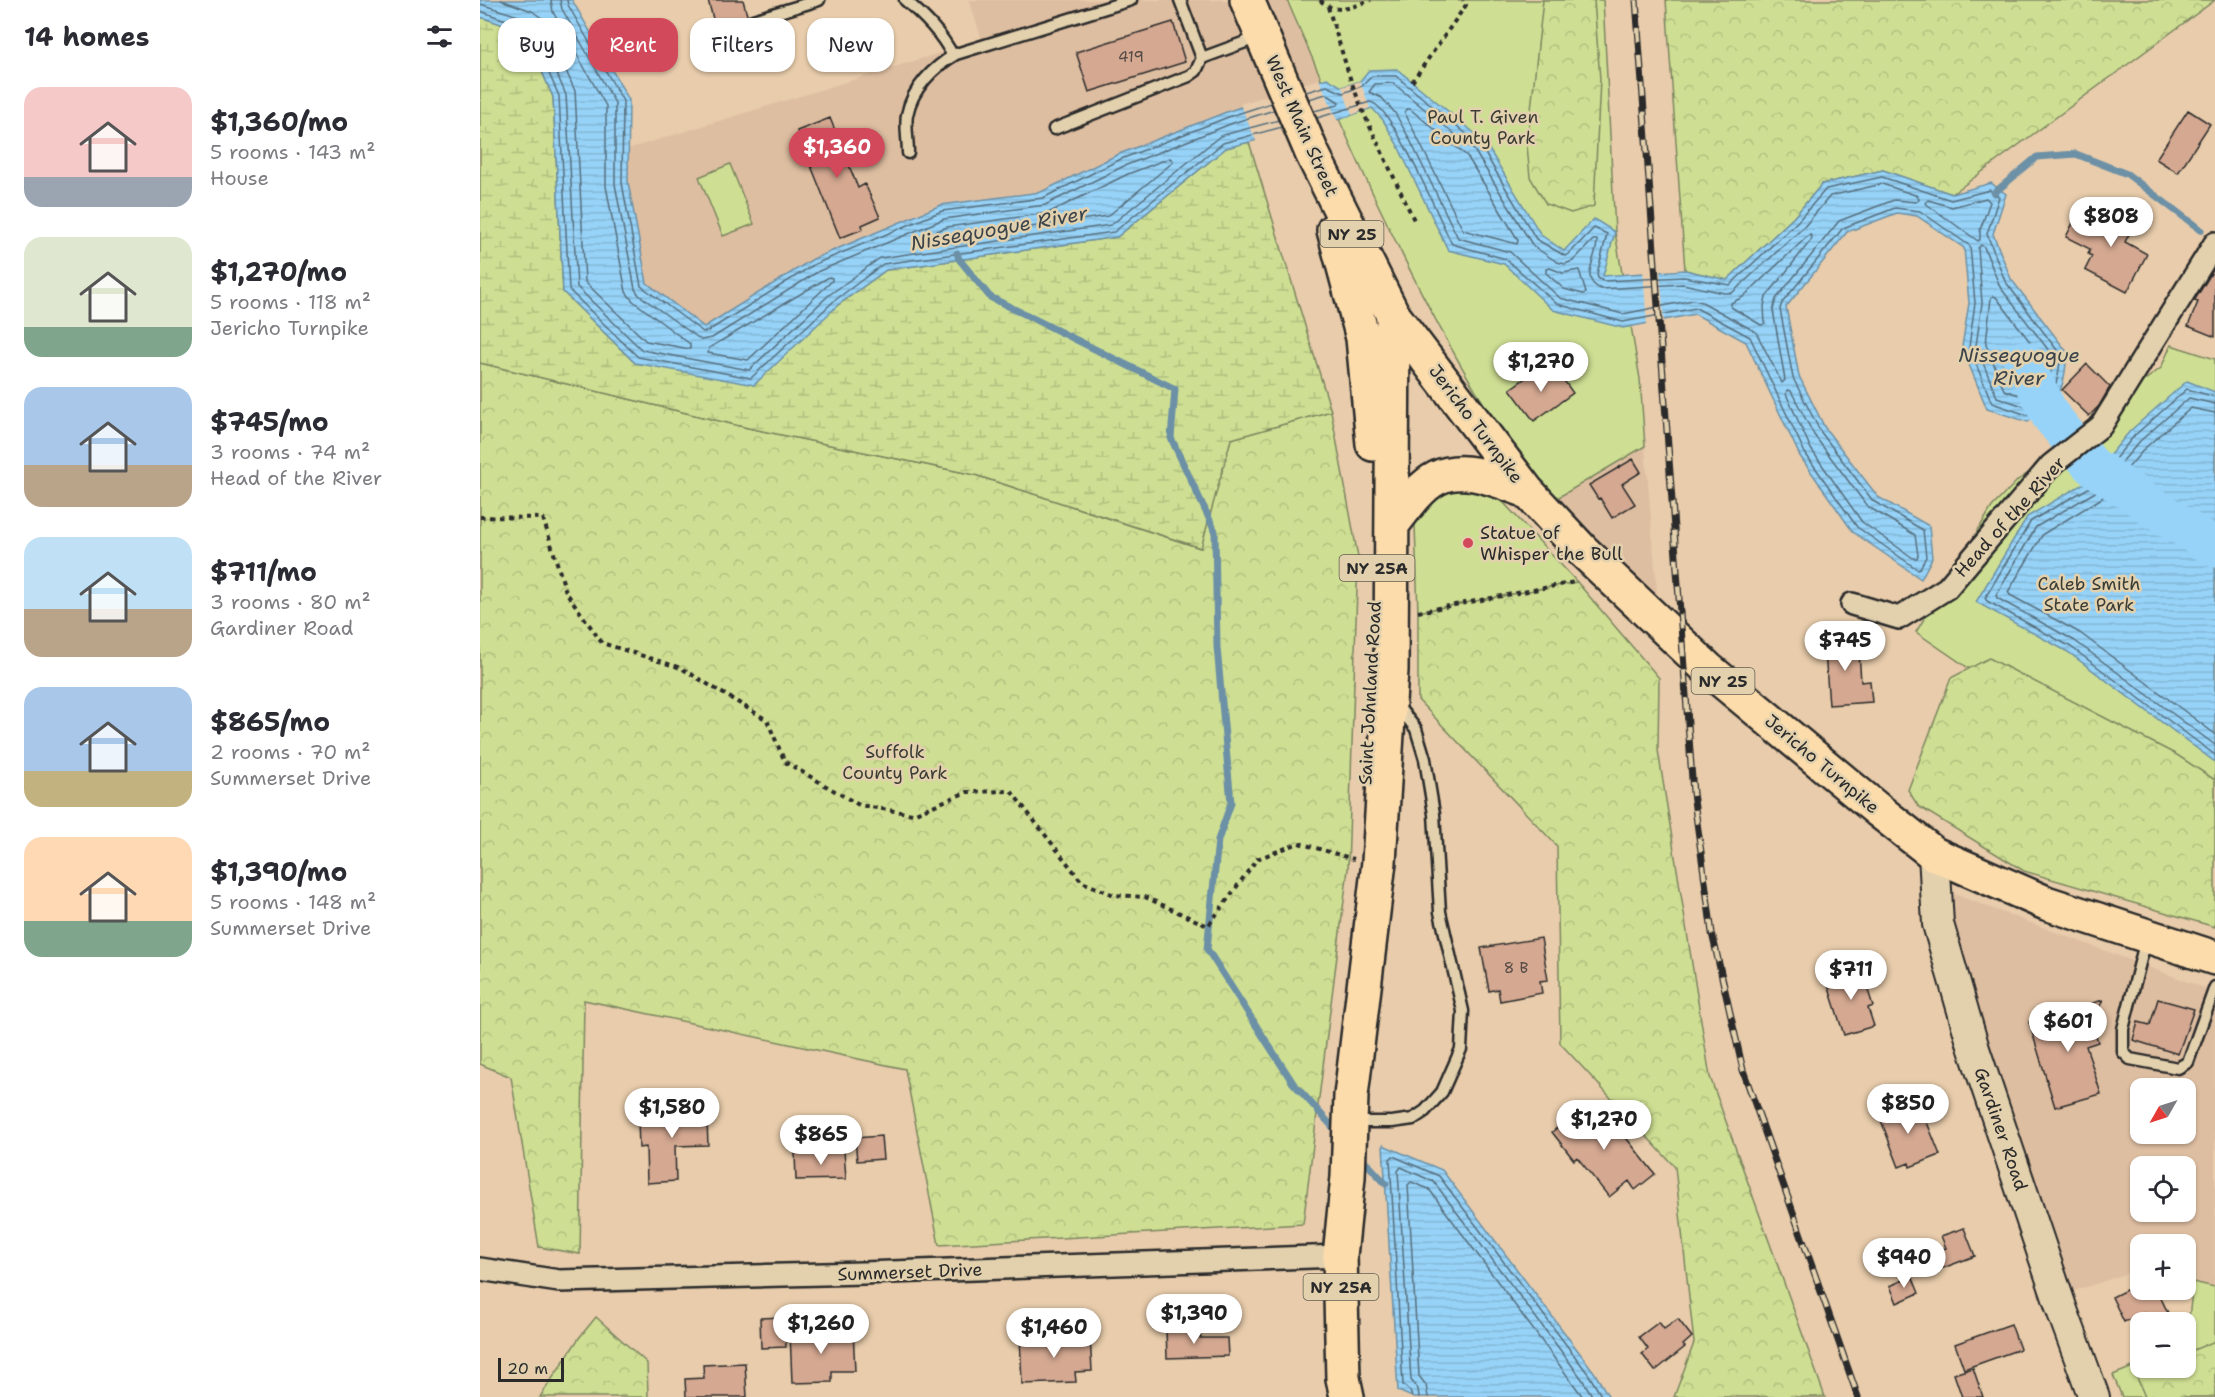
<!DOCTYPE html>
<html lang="en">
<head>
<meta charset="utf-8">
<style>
	:root { --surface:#fff; --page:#f2f2f3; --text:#2b2b33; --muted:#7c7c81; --accent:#d1495b }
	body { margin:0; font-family:"Shantell Sans",sans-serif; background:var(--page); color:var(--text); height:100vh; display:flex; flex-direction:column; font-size:22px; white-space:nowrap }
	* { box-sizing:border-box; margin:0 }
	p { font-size:20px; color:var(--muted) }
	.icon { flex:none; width:33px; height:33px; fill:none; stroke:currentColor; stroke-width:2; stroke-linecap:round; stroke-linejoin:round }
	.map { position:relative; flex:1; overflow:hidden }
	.drawer { display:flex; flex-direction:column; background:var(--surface); width:480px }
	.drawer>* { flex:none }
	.top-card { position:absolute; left:18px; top:18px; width:570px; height:54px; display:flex; gap:12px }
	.needle { width:39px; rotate:231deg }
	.buttons { position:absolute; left:1650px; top:1078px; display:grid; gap:12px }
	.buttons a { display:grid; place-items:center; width:66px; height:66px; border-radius:12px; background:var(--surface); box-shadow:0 2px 4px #0004; font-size:30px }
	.scale { position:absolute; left:18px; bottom:15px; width:66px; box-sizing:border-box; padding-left:6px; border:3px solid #2b2b2b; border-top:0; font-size:16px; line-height:21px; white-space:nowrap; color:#2b2b2b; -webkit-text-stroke:4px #e3d1ae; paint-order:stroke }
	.price { position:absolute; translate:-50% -51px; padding:0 14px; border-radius:21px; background:#fff; color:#222; font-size:20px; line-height:39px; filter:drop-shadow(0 2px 3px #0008) }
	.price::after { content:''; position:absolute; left:50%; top:36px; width:18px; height:14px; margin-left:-9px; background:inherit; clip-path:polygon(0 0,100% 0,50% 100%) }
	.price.active { background:var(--accent); color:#fff }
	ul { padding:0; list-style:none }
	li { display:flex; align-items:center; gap:18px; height:150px; padding:0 24px }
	li span { display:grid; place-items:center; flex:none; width:168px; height:120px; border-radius:18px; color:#555 }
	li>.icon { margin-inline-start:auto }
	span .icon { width:72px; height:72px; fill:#fffc; stroke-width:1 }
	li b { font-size:26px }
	h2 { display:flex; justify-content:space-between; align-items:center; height:72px; padding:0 24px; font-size:26px }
	.pill { padding:0 21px; border-radius:18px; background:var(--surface); box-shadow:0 2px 4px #0004; font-size:21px; line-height:54px }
	.pill.active { background:var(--accent); color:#fff }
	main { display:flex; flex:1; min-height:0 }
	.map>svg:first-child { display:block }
	.built { fill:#debea1; fill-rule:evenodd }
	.green { fill:#cedf93; stroke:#7c855f; stroke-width:1.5 }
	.forest { fill:url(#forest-crowns); stroke:#7c855f; stroke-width:1.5 }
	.wetland { fill:url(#wetland-marsh); stroke:#7c855f; stroke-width:1.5 }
	.water { fill:url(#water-rules); stroke:#6c90a6; stroke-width:1.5 }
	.pier { fill:#e8ccab }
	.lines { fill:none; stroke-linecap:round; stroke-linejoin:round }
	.shore { stroke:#566e7d; stroke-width:1.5 }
	.stream { stroke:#6c90a6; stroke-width:7 }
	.river { stroke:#97d3f8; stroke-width:39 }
	.building { fill:#d4a891; stroke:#2b2b2b; stroke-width:1.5 }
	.service-casing { stroke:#2b2b2b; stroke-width:15 }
	.minor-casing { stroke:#2b2b2b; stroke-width:26 }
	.secondary-casing { stroke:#2b2b2b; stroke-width:34 }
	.primary-casing { stroke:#2b2b2b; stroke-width:38 }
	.path { stroke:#2b2b2b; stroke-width:4; stroke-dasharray:4.5 4.5; stroke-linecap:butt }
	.service { stroke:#e3d1ae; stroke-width:10 }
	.minor { stroke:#e3d1ae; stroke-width:21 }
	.secondary { stroke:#e3d1ae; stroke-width:30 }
	.primary { stroke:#fddcac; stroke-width:33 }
	.rail-casing { stroke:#2b2b2b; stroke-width:7 }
	.rail { stroke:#e3d1ae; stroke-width:4.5; stroke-dasharray:14; stroke-linecap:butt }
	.poi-dot { fill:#d1495b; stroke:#e3d1ae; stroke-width:2 }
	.labels { text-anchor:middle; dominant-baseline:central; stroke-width:5; stroke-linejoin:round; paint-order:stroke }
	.number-label { font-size:15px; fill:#554a44 }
	.shield { fill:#e3d1ae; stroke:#625d52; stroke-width:1.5 }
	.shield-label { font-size:16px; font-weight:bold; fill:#2b2b2b }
	.park-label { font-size:18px; fill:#3b3d35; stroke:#e3d1ae }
	.street-label { font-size:18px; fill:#2b2b2b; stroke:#e3d1ae }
	.poi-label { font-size:18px; fill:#2b2b2b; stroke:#e3d1ae; text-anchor:start }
	.water-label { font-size:20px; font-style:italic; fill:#3b444a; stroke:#e3d1ae }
</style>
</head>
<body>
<main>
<section class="drawer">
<h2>14 homes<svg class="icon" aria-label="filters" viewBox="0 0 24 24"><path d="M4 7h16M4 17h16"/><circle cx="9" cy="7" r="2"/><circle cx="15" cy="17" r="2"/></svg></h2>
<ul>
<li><span style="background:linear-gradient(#f6c9c9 75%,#9aa5b1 0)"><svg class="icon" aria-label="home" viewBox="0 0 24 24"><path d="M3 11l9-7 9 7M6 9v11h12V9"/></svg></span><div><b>$1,360/mo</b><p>5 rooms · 143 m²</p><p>House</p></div></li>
<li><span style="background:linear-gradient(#dfe7d0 75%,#7fa58c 0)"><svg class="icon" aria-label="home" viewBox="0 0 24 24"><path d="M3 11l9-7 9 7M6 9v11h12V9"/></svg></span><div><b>$1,270/mo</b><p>5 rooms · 118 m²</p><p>Jericho Turnpike</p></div></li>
<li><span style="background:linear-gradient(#a9c7e8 65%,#b9a48a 0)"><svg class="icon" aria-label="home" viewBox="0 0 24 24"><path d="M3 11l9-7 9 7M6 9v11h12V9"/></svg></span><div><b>$745/mo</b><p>3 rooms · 74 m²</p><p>Head of the River</p></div></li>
<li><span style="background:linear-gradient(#bfe0f5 60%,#b9a48a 0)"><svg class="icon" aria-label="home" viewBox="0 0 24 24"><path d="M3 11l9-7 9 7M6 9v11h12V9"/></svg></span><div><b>$711/mo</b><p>3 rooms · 80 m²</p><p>Gardiner Road</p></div></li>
<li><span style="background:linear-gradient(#a9c7e8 70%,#c2b280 0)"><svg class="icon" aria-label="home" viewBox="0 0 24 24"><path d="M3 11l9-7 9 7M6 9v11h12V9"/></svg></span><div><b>$865/mo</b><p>2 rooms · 70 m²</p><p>Summerset Drive</p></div></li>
<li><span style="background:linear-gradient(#ffd9b3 70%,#7fa58c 0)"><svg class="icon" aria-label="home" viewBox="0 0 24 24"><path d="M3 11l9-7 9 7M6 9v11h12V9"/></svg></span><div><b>$1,390/mo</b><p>5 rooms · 148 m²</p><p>Summerset Drive</p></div></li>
</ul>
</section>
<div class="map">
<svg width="1735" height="1397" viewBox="0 0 1735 1397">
	<defs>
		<pattern id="forest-crowns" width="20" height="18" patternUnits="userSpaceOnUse" patternTransform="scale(1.5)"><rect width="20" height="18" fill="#cedf93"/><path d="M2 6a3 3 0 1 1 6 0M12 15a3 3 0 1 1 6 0" fill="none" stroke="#b1c07f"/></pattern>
		<pattern id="wetland-marsh" width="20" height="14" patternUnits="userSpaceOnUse" patternTransform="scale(1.5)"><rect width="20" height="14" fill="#cedf93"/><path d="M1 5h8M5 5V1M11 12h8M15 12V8" fill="none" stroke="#b1c07f"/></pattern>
		<pattern id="water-rules" width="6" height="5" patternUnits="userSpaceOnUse" patternTransform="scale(1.5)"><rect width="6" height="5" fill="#97d3f8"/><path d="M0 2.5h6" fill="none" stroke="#82b5d5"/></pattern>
	</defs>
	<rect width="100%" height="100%" fill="#e8ccab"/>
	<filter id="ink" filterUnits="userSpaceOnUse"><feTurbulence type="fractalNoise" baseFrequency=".0167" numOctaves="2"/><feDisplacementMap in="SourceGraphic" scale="12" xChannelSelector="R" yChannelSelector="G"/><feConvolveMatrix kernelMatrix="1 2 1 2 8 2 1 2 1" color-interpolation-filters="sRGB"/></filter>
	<g filter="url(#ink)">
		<path class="built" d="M489 0H806L842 80 749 111 639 154 561 192 461 205 333 259 224 327 167 283 148 182V149L502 40Z
			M1165 446 1178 605 1074 500Z
			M1466 891 1735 992V1287L1713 1282 1706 1268V1245H1660V1269L1585 1294 1480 978ZM1660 1089H1706V1134H1660ZM1660 1167H1706V1212H1660Z"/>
		<path class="green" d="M807 0H1123L1135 232 1160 379 1165 446 1074 500C1049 465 1020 430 997 393 923 269 864 132 807 0Z
			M250 164 274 224 243 236 219 177Z
			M1691 345 1735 359V813L1644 775 1436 632 1512 507 1538 480 1616 427 1661 383 1681 368Z
			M980 479 1011 489 1097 582 938 612 935 525 949 494Z
			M1713 1282 1735 1287V1397H1642L1633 1375 1660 1364V1368H1706V1346Z"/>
		<path class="forest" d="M1063 0H1114L1120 79 1114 206 1091 213 1066 204 1050 177 1047 146Z
			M1186 0H1735L1472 194 1403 170 1342 184 1314 217 1247 280 1205 270Z
			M0 363 268 428 495 475 720 548 751 439 851 411 878 557 868 869 823 1224 459 1245 425 1069 104 1000 100 1254 59 1247 31 1077 0 1064Z
			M1097 582 1179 678 1178 750 1230 1077 1345 1397H1194L1214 1343 1195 1167 1080 1043 1077 846 938 700V612Z
			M1509 658 1697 755 1735 780V927L1544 871 1438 806 1428 790 1471 678Z
			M116 1317 167 1363 168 1397H60L99 1338Z
			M1735 1341V1397H1665L1655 1373 1668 1368H1706V1353Z"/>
		<path class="wetland" d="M0 17 45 32 73 97 83 292 155 363 358 305 406 270 637 237 746 148 769 142 851 411 751 439 721 548 495 475 268 428 0 363Z"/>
		<path class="water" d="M0 0H92L149 100 148 182 167 283 224 327 333 259 461 205 561 192 639 154 749 111 847 78 862 87 880 81 889 70 917 69 1004 141 1061 235 1084 251 1114 219 1135 232 1123 276 1205 270 1247 280 1314 217 1342 184 1403 170 1472 194 1511 183 1526 194 1513 234 1531 279 1587 352C1584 391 1581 399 1548 422L1507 409 1482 347 1489 303 1484 248 1437 216 1417 213 1367 232 1306 307 1319 376 1345 428 1398 497 1449 526 1452 558 1441 579 1373 532 1320 456 1266 342 1215 314 1143 328 1073 310 1024 264 968 250 917 144 903 120 892 108 864 118 746 148 637 237 406 270 358 305 274 385 155 363 83 292 73 97 45 32 0 17Z
			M1707 381 1735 392V762L1588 652 1496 602 1547 517 1608 481 1650 431Z
			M903 1145 962 1170 1114 1372 1129 1397H932L918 1391Z"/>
		<path class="pier" d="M839 79 858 122 777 143 760 104Z
			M880 81 890 108 872 115 862 87Z
			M1180 269 1184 323 1167 326 1163 270Z"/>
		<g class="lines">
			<path class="shore" d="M21 0 52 11 63 19 95 91 105 282 166 341 210 349V344L153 301 146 292 126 186V106L73 12 71 0
				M80 0 82 9 135 103V184L155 289 159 295 221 340 232 338 339 271 464 219 565 205 644 166 753 123 794 110
				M87 0 88 5 143 101 142 183 161 286 223 332 228 331 335 264 462 211 563 198 641 159 751 116 791 103
				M0 4 48 19 55 23 86 95 97 287 162 350 269 370 349 295 400 258 631 225 740 136 799 120
				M0 11 49 28 79 96 89 290 158 357 271 378 354 301 403 264 634 232 743 143 802 127
				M913 83 994 150 1053 246 1077 262 1085 264 1093 261 1113 240H1117C1118 257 1098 280 1121 289L1203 284 1244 293H1252L1324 227 1350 196 1402 184 1438 196 1439 200 1436 202 1414 200 1359 221 1296 299 1293 310 1305 380 1302 383 1276 332 1222 302 1213 300 1143 314 1080 298 1030 252 978 238 929 138 915 113 902 98 889 92 895 84Z
				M826 92 847 86 863 93 882 86 892 76H916L1000 145 1056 239 1085 256 1089 254 1114 228 1127 234 1117 274 1118 278 1123 281 1204 277 1250 285 1318 221 1346 189 1402 177 1471 200 1510 190 1519 197 1507 234 1525 281 1580 354C1580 384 1573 399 1547 415L1512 403 1489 347 1495 303 1490 246 1440 211 1415 208 1363 228 1302 303 1300 309 1313 378 1340 431 1393 501 1443 530 1446 557 1440 568 1437 569 1377 527 1325 453 1270 337 1216 308 1143 322 1077 304 1026 259 972 244C960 221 912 104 890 102L837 118
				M829 99 846 94 859 102 858 105 834 111
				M926 109H930L987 156 1038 240 1037 244 983 230 925 113Z
				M690 158 693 160 692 163 628 216 450 241 447 239 448 235 467 227 568 213 648 174Z
				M1506 198 1510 202 1500 230V239L1498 241 1445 203 1448 200 1472 207Z
				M1330 234 1332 239 1286 297 1284 306 1285 324 1281 325 1251 307V303L1263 297Z
				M1501 245 1504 247 1520 287 1573 356C1571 381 1567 393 1546 407L1517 397 1496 346 1502 303 1498 248Z
				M1070 268 1083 273 1099 270 1106 293 1103 294 1084 289 1066 273V269Z
				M349 277 352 278V281L268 360 228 353 229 348Z
				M1513 296 1516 297 1563 359C1563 375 1559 387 1545 397L1524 390 1506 344 1511 298Z
				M1307 390 1311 391 1334 435 1387 506 1435 535 1438 555 1437 558H1433L1382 522 1331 449 1306 394Z
				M1735 397 1707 389 1655 435 1612 486 1551 521 1505 598 1507 601 1591 647 1735 755
				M1735 404 1709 398 1660 441 1617 491 1556 527 1516 595 1517 598 1595 641 1735 745
				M1735 413 1711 408 1666 447 1622 498 1563 534 1528 592 1530 595 1600 633 1735 734
				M932 1397 930 1391 923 1385 910 1159 913 1156 959 1176 1109 1375 1122 1397
				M939 1397 938 1389 931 1380 918 1171 921 1167 954 1182 1102 1379 1113 1397
				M948 1397 946 1385 939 1376 928 1185 931 1182 949 1189 1103 1397"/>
			<path class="stream" d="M1514 193 1557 157 1596 154 1647 174 1721 230
				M477 253 479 259 510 297 695 389 691 438 735 531 737 647 751 803 738 840 727 949 813 1083 859 1134
				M881 1157 906 1184"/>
			<path class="river" d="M1543 360 1570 415 1612 466 1735 548"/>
		</g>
		<path class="building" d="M228 0H263L267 15 266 22 271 27 244 35 241 24 235 26Z
			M693 22 705 62 609 92 596 52Z
			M1708 110 1730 124 1698 173 1676 159Z
			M350 118 378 188 385 184 400 217 382 225 383 229 360 238 317 131Z
			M1636 204 1659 215 1645 242 1667 254 1647 292 1605 270 1612 256 1608 254 1610 249 1586 237 1595 219 1604 223 1605 220 1622 229Z
			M1735 267V337L1708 326 1718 302 1714 301Z
			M1607 364 1630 387 1619 406 1609 416 1582 390Z
			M1058 369 1066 381 1078 372 1093 393 1054 421 1030 389Z
			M1153 459 1161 472 1142 484 1155 504 1132 518 1120 498 1118 499 1109 485Z
			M1378 636 1381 682 1390 681 1392 702 1349 705 1344 639Z
			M1061 938 1068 980 1060 981 1062 993 1020 1001 1018 989 1009 991 1001 948Z
			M1381 968 1393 1006 1388 1008 1394 1026 1364 1035 1346 979Z
			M1678 999 1714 1009 1698 1054 1653 1040 1658 1022 1670 1025Z
			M1623 1000 1612 1022 1618 1042 1606 1046 1621 1094 1575 1107 1549 1022Z
			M226 1098 228 1145 195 1146 196 1181 167 1183 166 1147 159 1148 158 1120 203 1118 202 1099Z
			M1426 1099 1434 1118 1440 1116 1442 1121 1446 1120 1460 1155 1430 1167 1429 1163 1419 1167 1397 1110Z
			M1119 1104 1175 1174 1155 1190 1149 1181 1129 1197 1097 1157 1094 1160 1072 1132 1089 1118 1094 1124Z
			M401 1136 403 1159 377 1161 375 1138Z
			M364 1150 366 1179 316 1180 315 1153Z
			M1484 1228 1495 1256 1463 1268 1456 1251 1466 1248 1461 1236Z
			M1432 1276 1439 1293 1417 1303 1410 1286Z
			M1660 1283V1290H1677L1688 1313 1669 1322 1664 1312 1644 1322 1632 1297Z
			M305 1317 306 1347 281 1348 280 1318Z
			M1198 1319 1212 1337 1203 1345 1205 1347 1175 1371 1162 1354 1168 1349 1159 1337 1179 1322 1184 1329Z
			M1531 1324 1540 1349 1484 1369 1475 1344Z
			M707 1328V1332H720V1338H747L748 1356 687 1358 686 1329Z
			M373 1330 375 1371H352V1382L312 1383 310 1332Z
			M562 1335V1340L610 1337 612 1371 595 1372 596 1382 542 1384 540 1336Z
			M265 1363 267 1397H206L205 1379 224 1378 223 1365Z
			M1493 1368 1503 1397H1482L1474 1374Z"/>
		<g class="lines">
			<g class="service-casing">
				<path id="service" d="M425 0C445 17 461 33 473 56
					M700 0 722 58
					M273 20 339 0
					M574 129 709 76 716 71 722 58 779 37
					M428 153C428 141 425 126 427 115 432 88 454 67 476 54L651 0
					M1666 939 1643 1029V1052L1650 1059 1698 1068 1708 1062 1735 987
					M873 1122H912L933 1119 945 1111 962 1092 981 1049 983 1011 960 912 954 814 945 759 936 729 916 704"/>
			</g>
			<g class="minor-casing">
				<path id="minor" d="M1372 604 1419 618 1467 588 1571 465 1621 426 1735 243
					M0 1269 79 1281 383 1273 860 1256"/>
			</g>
			<g class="secondary-casing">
				<path id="secondary" d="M1454 854 1458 924 1494 1049 1582 1310 1614 1397"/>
			</g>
			<g class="primary-casing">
				<path id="primary" d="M767 0 832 153 913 315 1047 491 1102 550 1228 669 1398 810 1454 854 1566 903 1735 958
					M854 230 883 338 893 444
					M912 525C924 510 939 487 957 478 985 464 1021 482 1047 491
					M867 1397 863 1378 860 1256 868 1177 871 1096 899 862 911 670 913 315"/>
			</g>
			<path class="path" d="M840 0C857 16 871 7 891 0
				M848 7 871 81 884 114 934 220
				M932 82 986 5 983 0
				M0 517 63 518 86 592 122 643 201 668 287 720 305 762 379 805 433 814 487 792 531 791 602 882 634 895 665 897 728 926 777 859 819 843 874 859
				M938 612 1095 582"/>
			<use href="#service" class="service"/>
			<use href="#minor" class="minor"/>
			<use href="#secondary" class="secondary"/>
			<use href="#primary" class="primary"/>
			<g class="rail-casing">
				<path id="rail" d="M1156 0 1213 793 1232 933 1263 1070 1378 1397"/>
			</g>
			<use href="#rail" class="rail"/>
		</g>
	</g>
	<circle class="poi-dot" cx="988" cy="543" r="6"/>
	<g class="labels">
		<g class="number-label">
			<text x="651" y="57">419</text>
			<text x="1036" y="968">8 B</text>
		</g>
		<g class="shield">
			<rect x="840.5" y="221" width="63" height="26" rx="4.5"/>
			<rect x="859.5" y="555" width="75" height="26" rx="4.5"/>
			<rect x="1211.5" y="668" width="63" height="26" rx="4.5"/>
			<rect x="823.5" y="1274" width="75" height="26" rx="4.5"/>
		</g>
		<g class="shield-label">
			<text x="872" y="234">NY 25</text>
			<text x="897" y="568">NY 25A</text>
			<text x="1243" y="681">NY 25</text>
			<text x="861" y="1287">NY 25A</text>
		</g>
		<g class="park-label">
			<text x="1003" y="117">Paul T. Given<tspan x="1003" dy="21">County Park</tspan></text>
			<text x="1609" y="584">Caleb Smith<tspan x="1609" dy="21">State Park</tspan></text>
			<text x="415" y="752">Suffolk<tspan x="415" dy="21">County Park</tspan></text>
		</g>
		<g class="street-label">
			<text transform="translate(822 126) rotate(66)">West Main Street</text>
			<text transform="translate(996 424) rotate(53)">Jericho Turnpike</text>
			<text transform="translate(1530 517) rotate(-48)">Head of the River</text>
			<text transform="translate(890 693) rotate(-87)">Saint Johnland Road</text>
			<text transform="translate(1342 764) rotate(40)">Jericho Turnpike</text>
			<text transform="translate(1521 1129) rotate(71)">Gardiner Road</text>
			<text transform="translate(430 1272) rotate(-2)">Summerset Drive</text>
		</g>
		<g class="poi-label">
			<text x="1000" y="533">Statue of<tspan x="1000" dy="21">Whisper the Bull</tspan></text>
		</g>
		<g class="water-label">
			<text transform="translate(519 228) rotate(-10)">Nissequogue River</text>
			<text x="1539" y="355">Nissequogue<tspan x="1539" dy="23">River</tspan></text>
		</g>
	</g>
</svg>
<div class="buttons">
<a><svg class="needle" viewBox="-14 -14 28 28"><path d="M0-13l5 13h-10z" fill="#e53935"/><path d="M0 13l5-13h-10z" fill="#7c7c81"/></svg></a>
<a><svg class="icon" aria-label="locate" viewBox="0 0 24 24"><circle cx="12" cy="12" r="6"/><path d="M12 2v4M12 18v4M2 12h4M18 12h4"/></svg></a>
<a>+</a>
<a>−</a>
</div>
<div class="scale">20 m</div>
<b class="price active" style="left:357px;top:179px">$1,360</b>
<b class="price" style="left:1631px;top:248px">$808</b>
<b class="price" style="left:1061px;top:393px">$1,270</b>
<b class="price" style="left:1365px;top:672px">$745</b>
<b class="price" style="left:1371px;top:1001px">$711</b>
<b class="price" style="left:1588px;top:1053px">$601</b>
<b class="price" style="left:1428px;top:1135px">$850</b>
<b class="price" style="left:192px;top:1139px">$1,580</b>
<b class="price" style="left:1124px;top:1151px">$1,270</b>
<b class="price" style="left:341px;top:1166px">$865</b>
<b class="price" style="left:1424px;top:1289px">$940</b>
<b class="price" style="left:714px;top:1345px">$1,390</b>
<b class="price" style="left:341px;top:1355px">$1,260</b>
<b class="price" style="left:574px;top:1359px">$1,460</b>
<div class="top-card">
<a class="pill">Buy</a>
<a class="pill active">Rent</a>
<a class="pill">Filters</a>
<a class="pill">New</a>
</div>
</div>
</main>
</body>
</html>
